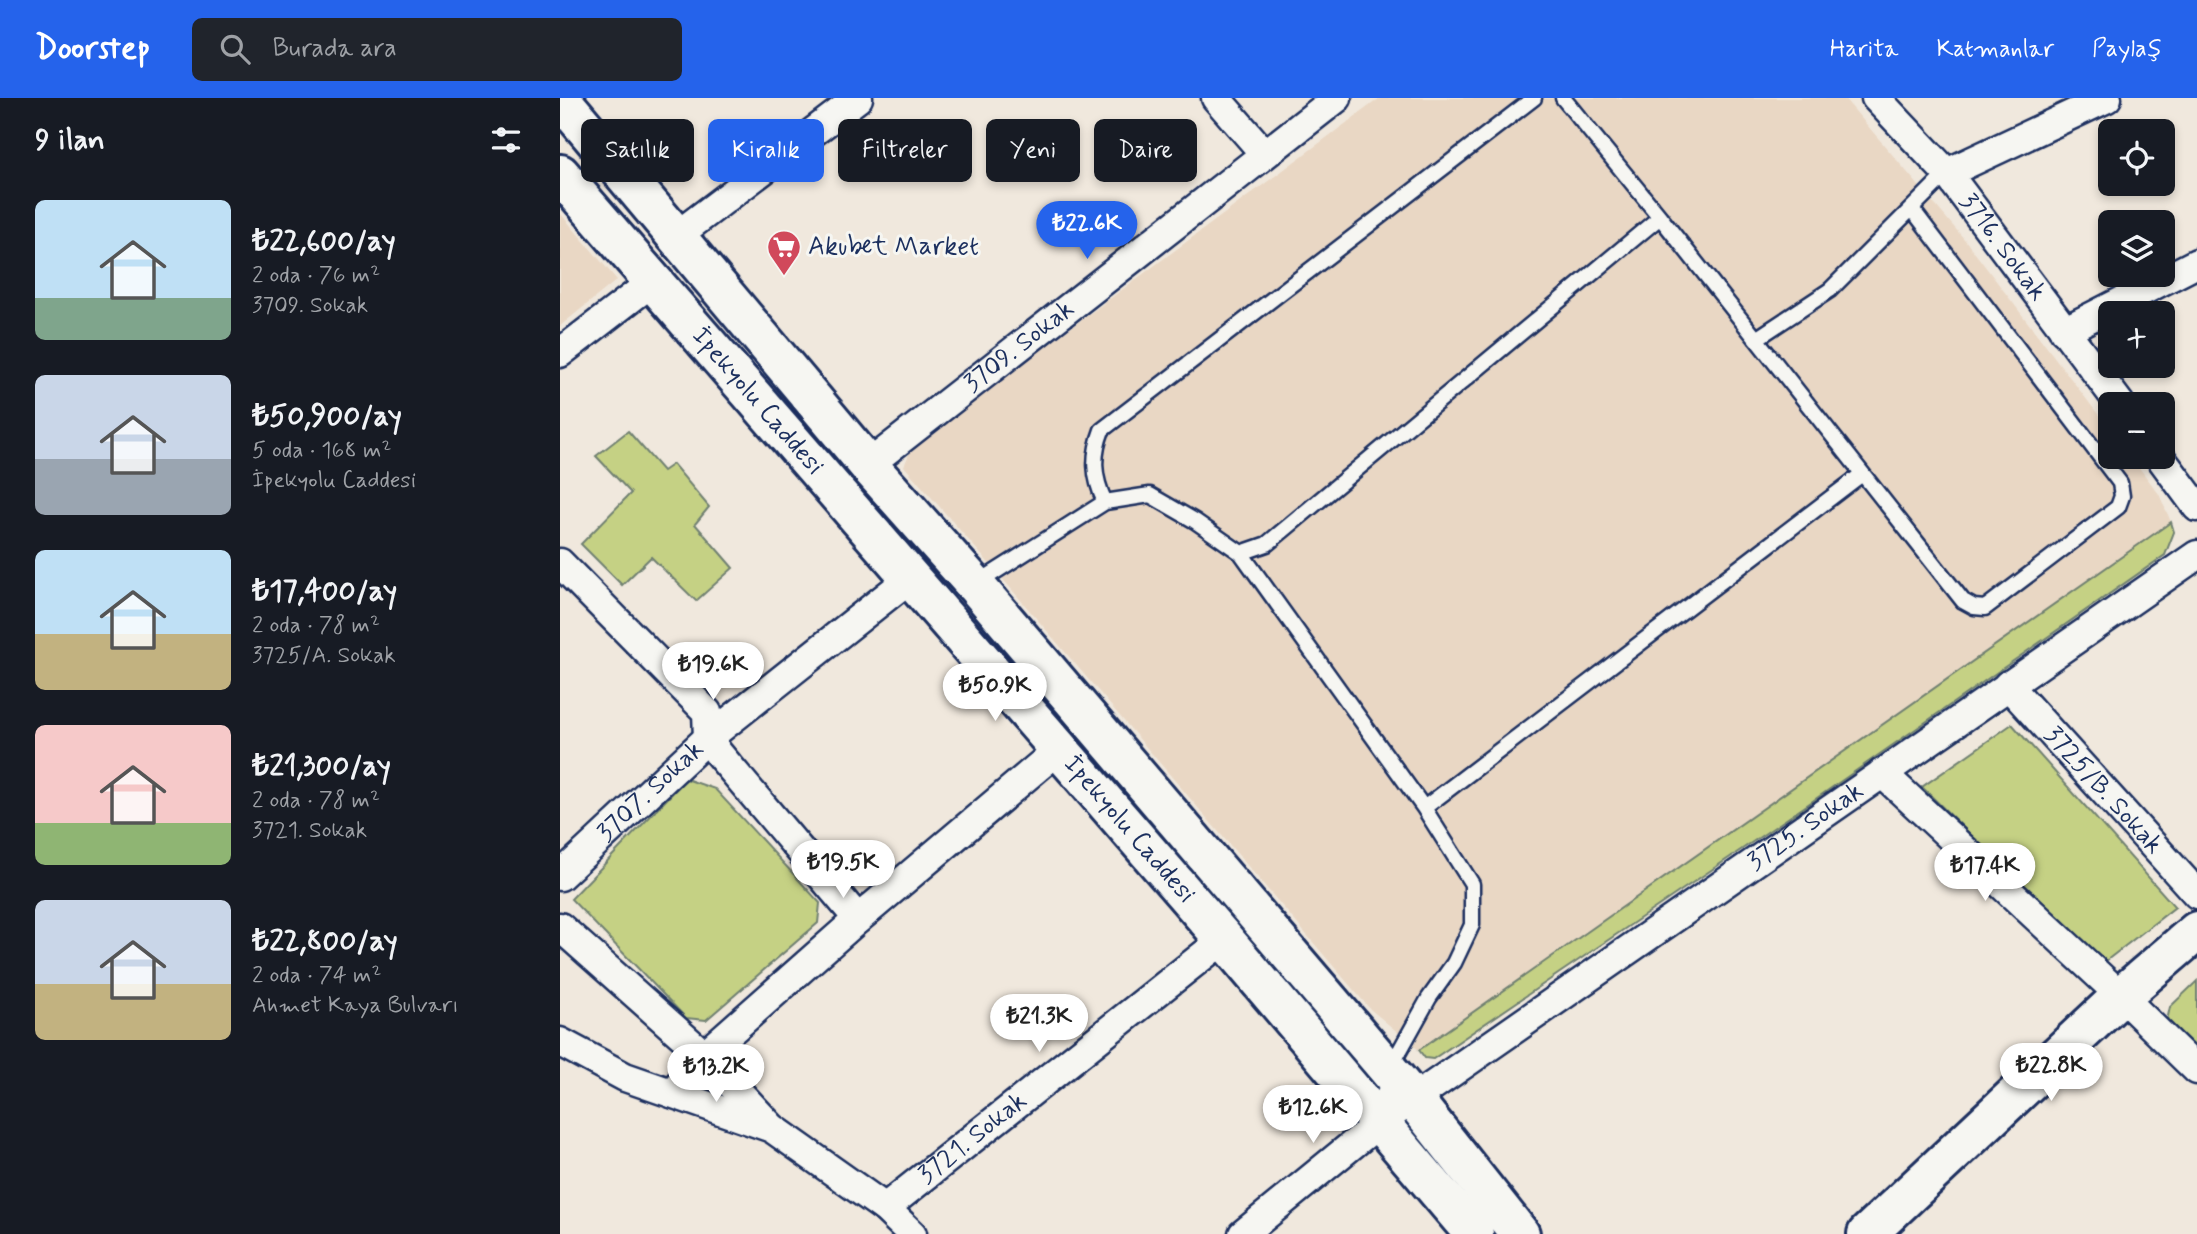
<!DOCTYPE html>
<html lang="tr">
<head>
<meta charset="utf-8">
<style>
	:root { --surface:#171b24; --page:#20242c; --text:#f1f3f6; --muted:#9ea1a6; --accent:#2563eb }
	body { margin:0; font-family:Mynerve,sans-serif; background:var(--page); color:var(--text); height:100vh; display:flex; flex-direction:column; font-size:26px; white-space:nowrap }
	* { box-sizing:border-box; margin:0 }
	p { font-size:23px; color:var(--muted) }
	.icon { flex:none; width:38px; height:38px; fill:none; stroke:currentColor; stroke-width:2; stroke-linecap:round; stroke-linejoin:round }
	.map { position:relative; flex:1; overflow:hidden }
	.panel { display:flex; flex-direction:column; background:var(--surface); width:560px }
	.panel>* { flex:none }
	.hud { position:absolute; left:21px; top:21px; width:665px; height:63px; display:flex; gap:14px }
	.fabs { position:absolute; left:1538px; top:21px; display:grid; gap:14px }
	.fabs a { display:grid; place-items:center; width:77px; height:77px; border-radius:10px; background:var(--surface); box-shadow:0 4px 10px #0003; font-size:35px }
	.price { position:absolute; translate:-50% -60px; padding:0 16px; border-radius:24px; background:#fff; color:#222; font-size:23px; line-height:46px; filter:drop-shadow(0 2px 4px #0008) }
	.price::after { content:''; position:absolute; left:50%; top:42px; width:21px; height:16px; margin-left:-10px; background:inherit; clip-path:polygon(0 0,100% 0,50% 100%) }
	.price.active { background:var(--accent); color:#fff }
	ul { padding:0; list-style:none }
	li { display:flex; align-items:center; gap:21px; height:175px; padding:0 35px }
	li span { display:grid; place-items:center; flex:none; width:196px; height:140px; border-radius:10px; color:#555 }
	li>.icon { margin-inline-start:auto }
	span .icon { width:84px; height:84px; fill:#fffc; stroke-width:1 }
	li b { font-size:30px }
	h2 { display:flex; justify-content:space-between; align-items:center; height:84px; padding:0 35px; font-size:30px }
	.pill { padding:0 24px; border-radius:10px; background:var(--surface); box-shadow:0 4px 10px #0003; font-size:24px; line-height:63px }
	.pill.active { background:var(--accent); color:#fff }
	header { display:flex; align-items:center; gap:42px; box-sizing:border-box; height:98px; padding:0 35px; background:var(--accent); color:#fff }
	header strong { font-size:33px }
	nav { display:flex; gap:38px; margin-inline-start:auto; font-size:24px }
	.search { width:490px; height:63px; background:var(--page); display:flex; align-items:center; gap:18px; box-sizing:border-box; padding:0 24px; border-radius:10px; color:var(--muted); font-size:26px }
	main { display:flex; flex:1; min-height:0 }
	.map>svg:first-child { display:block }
	.built { fill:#e9d7c4 }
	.green { fill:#c5d184; stroke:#708071; stroke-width:2 }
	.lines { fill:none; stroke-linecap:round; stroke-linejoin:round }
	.lane-casing { stroke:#1b2f5e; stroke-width:19 }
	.street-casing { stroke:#1b2f5e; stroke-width:33 }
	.secondary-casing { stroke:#1b2f5e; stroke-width:44 }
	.lane { stroke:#f6f6f2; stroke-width:14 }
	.street { stroke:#f6f6f2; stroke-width:28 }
	.secondary { stroke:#f6f6f2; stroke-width:38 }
	.labels { text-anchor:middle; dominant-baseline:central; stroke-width:6; stroke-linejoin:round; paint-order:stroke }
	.poi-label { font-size:26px; fill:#1b2f5e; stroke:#f6f6f2; text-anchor:start }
	.street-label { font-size:26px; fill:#1b2f5e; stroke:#f6f6f2 }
</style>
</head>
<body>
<header>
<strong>Doorstep</strong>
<div class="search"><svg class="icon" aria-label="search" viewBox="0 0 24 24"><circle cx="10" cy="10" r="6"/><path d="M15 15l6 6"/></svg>Burada ara</div>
<nav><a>Harita</a><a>Katmanlar</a><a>Paylaş</a></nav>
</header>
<main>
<section class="panel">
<h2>9 ilan<svg class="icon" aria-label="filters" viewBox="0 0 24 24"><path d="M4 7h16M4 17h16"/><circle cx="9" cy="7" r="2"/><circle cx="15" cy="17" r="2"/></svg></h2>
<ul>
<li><span style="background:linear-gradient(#bfe0f5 70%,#7fa58c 0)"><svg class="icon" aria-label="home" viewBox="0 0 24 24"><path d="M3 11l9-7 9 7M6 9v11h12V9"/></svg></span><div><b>₺22,600/ay</b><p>2 oda · 76 m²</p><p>3709. Sokak</p></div></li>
<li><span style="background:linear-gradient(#c9d6e8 60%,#9aa5b1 0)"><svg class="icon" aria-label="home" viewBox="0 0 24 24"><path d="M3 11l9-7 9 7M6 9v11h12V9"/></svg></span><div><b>₺50,900/ay</b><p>5 oda · 168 m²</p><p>İpekyolu Caddesi</p></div></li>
<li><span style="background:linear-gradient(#bfe0f5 60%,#c2b280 0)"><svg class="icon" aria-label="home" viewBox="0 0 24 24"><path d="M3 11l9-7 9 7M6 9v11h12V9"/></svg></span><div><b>₺17,400/ay</b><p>2 oda · 78 m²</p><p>3725/A. Sokak</p></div></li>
<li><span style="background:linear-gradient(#f6c9c9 70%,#8fb573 0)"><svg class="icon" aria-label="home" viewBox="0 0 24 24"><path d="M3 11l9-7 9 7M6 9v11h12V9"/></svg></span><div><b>₺21,300/ay</b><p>2 oda · 78 m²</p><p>3721. Sokak</p></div></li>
<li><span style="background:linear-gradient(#c9d6e8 60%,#c2b280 0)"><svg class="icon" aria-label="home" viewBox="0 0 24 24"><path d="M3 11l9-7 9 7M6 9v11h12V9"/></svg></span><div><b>₺22,800/ay</b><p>2 oda · 74 m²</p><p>Ahmet Kaya Bulvarı</p></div></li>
</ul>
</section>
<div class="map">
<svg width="1637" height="1136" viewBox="0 0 1637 1136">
	<rect width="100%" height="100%" fill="#f0e8dd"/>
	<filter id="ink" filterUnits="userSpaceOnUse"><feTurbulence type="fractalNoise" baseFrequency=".0143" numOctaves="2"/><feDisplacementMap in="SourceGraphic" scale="14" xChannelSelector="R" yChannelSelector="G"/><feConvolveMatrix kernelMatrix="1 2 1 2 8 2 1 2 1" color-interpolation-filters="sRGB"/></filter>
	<g filter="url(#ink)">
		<path class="built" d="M820 0H1284L1405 142 1550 332V359H1571L1599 396 1611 424 859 952 810 911 447 486 344 368 353 347Z
			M0 115 57 182 0 228Z"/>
		<path class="green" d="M68 333 103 373 113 366 149 409 135 426 173 470 136 503 91 459 62 487 21 446 71 395 36 358Z
			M1611 424 1614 434 1605 457 1244 709 873 961 865 960 859 952Z
			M1452 626 1615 809 1542 866 1362 689Z
			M126 681 155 691 260 805 258 825 146 922 126 920 11 801Z
			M1637 883V958L1606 927 1610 909Z"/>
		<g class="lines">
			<g class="lane-casing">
				<path id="lane" d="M1003 0 1100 119
					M1196 241 1270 192 1387 75
					M545 404C533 379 532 358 542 332L974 0
					M681 455 864 710 912 786V827L894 865 869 900 829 972 820 1017
					M416 486 545 404 590 397 635 423 681 455 707 446 1100 119 1403 503 1414 509 1425 510 1558 409 1562 398 1560 385 1352 111
					M864 710 1302 376"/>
			</g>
			<g class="street-casing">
				<g id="street">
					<path d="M656 0 704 55"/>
					<path id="s1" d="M1316 0 1387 75 1560 306"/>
					<path d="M1387 75 1547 0"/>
					<path d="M115 139 298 0"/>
					<path d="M1504 233 1637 165"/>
					<path d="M0 255 92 184"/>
					<path d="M1600 359 1637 409"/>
					<path id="s2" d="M308 367 777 0"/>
					<path d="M0 465 147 614 148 640 158 655 298 821"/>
					<path id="s3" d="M1448 587 1637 796"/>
					<path d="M1322 675 1561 898 1637 972"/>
					<path id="s4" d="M0 778 148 640 350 480"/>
					<path d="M0 829 144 957 212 1030 325 1110 352 1136"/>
					<path d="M0 944 65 979 209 1029"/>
					<path d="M112 995 144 957 298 821 498 652"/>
					<path id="s5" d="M325 1110 664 841"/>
					<path id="s6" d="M683 1136 819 1025 1637 457"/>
				</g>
			</g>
			<g class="secondary-casing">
				<g id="secondary">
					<path d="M0 0 308 367 415 487 854 1002 960 1136"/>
					<path id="s7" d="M0 76 664 841 914 1136"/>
					<path d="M1307 1136 1561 898 1637 833"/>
				</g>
			</g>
			<use href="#lane" class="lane"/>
			<use href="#street" class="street"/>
			<use href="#secondary" class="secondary"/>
		</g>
	</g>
	<defs>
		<g id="supermarket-pin" transform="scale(1.75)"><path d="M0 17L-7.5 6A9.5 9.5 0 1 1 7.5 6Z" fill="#d1495b" stroke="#f6f6f2"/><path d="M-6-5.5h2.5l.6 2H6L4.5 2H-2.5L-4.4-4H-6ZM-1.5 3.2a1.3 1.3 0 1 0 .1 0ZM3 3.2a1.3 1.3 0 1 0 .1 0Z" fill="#fff"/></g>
	</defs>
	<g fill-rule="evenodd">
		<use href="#supermarket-pin" x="224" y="149"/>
	</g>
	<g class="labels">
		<g class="poi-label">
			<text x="248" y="149">Akubet Market</text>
		</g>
		<g class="street-label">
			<text stroke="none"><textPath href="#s1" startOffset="196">3716. Sokak</textPath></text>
			<text stroke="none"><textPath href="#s2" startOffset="192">3709. Sokak</textPath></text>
			<text stroke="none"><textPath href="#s7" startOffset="301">İpekyolu Caddesi</textPath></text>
			<text stroke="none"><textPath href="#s3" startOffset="142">3725/B. Sokak</textPath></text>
			<text stroke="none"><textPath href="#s4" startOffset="124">3707. Sokak</textPath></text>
			<text stroke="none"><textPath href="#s6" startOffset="695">3725. Sokak</textPath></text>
			<text stroke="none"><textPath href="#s7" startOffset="868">İpekyolu Caddesi</textPath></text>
			<text stroke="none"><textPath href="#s5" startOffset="112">3721. Sokak</textPath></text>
		</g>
	</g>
</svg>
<div class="fabs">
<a><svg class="icon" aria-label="locate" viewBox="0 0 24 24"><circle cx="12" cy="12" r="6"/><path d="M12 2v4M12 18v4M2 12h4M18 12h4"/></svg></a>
<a><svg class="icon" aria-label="layers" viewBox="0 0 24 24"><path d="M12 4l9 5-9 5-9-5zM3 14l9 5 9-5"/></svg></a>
<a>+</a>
<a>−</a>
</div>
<b class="price active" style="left:527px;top:163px">₺22.6K</b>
<b class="price" style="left:153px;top:604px">₺19.6K</b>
<b class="price" style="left:435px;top:625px">₺50.9K</b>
<b class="price" style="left:283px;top:802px">₺19.5K</b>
<b class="price" style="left:1425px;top:805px">₺17.4K</b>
<b class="price" style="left:479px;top:956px">₺21.3K</b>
<b class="price" style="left:1491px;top:1005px">₺22.8K</b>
<b class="price" style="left:156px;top:1006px">₺13.2K</b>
<b class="price" style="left:753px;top:1047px">₺12.6K</b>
<div class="hud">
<a class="pill">Satılık</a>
<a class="pill active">Kiralık</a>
<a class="pill">Filtreler</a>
<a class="pill">Yeni</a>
<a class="pill">Daire</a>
</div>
</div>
</main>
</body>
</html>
